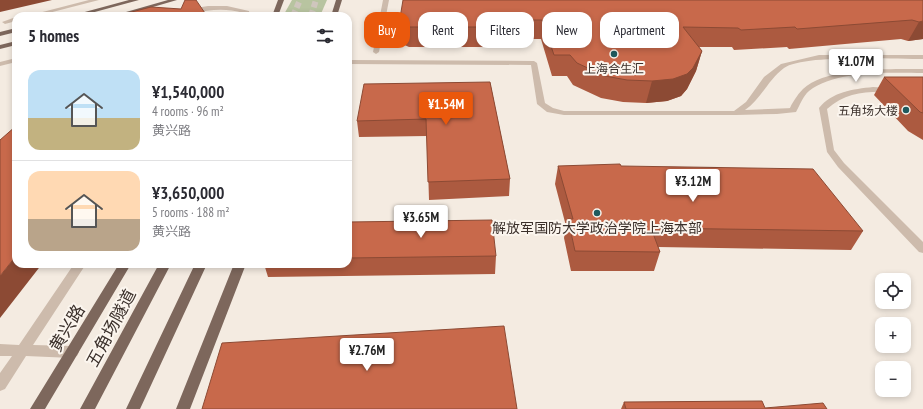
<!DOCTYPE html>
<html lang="en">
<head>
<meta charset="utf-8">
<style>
	:root { --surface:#fff; --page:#f2f2f3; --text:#2b2b33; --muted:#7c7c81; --line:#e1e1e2; --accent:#ea580c }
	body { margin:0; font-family:"PT Sans Narrow","Noto Sans SC",sans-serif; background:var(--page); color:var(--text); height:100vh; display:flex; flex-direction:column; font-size:15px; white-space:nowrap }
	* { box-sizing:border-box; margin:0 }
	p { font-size:13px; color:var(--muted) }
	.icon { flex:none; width:22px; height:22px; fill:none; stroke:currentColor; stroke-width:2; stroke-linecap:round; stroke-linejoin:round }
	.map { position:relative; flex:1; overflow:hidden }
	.panel { position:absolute; left:12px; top:12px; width:340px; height:256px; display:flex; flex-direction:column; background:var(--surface); border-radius:12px; box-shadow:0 2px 6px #0003 }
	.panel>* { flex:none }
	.top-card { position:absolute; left:364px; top:12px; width:380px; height:36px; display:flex; gap:8px }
	.fabs { position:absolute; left:875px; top:273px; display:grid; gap:8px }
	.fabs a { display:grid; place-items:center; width:36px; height:36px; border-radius:8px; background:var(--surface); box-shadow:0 2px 6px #0003; font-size:20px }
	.price { position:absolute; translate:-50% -34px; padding:0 9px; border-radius:4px; background:#fff; color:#222; font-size:13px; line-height:26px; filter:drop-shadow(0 1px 2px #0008) }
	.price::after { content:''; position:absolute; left:50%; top:24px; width:12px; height:9px; margin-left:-6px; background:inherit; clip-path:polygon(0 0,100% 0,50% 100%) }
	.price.selected { background:var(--accent); color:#fff }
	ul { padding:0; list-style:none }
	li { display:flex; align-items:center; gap:12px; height:100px; padding:0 16px }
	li+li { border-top:1px solid var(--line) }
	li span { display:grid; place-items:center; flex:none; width:112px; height:80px; border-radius:12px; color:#555 }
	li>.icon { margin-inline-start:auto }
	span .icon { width:48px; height:48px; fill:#fffc; stroke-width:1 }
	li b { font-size:17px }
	h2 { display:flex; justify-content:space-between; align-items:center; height:48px; padding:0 16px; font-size:17px }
	.tag { padding:0 14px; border-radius:12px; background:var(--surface); box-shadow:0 2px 6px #0003; font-size:14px; line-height:36px }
	.tag.selected { background:var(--accent); color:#fff }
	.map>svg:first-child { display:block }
	.green { fill:#b8c4a0 }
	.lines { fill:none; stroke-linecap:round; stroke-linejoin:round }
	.primary-tunnel { stroke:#cfc6bd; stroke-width:6; stroke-dasharray:6 3; stroke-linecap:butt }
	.lane { fill:#cdbbac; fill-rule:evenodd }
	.street { fill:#cdbbac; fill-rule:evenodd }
	.primary { fill:#7d675c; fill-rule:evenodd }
	.wall { fill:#ac5a40 }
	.shaded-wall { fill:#8c4a34 }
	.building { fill:#c8694b; stroke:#8c4a34 }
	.poi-dot { fill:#1f5a5e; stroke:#fbf5ee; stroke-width:1.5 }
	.labels { text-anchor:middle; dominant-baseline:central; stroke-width:4; stroke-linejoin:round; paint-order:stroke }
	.far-poi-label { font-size:12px; fill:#3b302b; stroke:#fbf5ee }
	.poi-label { font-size:14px; fill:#3b302b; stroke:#fbf5ee }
	.near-street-label { font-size:17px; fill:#3b302b; stroke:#fbf5ee }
</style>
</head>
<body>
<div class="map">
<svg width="923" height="409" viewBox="0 0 923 409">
	<rect width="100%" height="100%" fill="#f4ebe1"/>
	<path class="green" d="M292 0H327L320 16H283Z"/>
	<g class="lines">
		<path class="primary-tunnel" d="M293 16 300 0
			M311 16 316 0"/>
		<path class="lane" d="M89 0H99L37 16H27Z
			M383 0H389L379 52 376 54 373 52Z
			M208 6H227L249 11 250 16H244V13C212 4 195 16 166 16L189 9Z
			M16 17V21L5 24 2 22Z
			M819 55H923V59C896 59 802 54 784 68 768 80 761 99 745 110L793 108H796V112L777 114 736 115H564L547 112 537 104 531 65 348 64V60L534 61 537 63 545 103 553 108 564 111H734L746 102 764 77 781 64Z
			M16 58V62L0 66V62Z
			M873 87 891 88 895 90 891 92C867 91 846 92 827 109L834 150 844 163 923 242V253L919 252 838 167 827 152 819 108C832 92 853 89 873 87Z
			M74 264H86L33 345 72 346 77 348 79 352 77 356 72 358 26 356 5 389 0 391V373L12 356H0V344L19 345Z"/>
		<path class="street" d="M896 69H923V73C890 73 836 70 809 91 803 96 800 105 796 112H790L789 110C792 103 797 95 803 89 823 70 869 70 896 69Z"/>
		<path class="primary" d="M129 0H139L80 16H70Z
			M168 0H177L122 16H112Z
			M278 0H284L278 16H272Z
			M336 0H342L337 16H331Z
			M16 28V32L0 36V32Z
			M16 41V45L0 49V45Z
			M119 264H131L45 409H30Z
			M159 264H171L95 409H80Z
			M195 264H207L140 409H126Z
			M234 264H246L190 409H176Z"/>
	</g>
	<path class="wall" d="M923 0V39L908 41 901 39 789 49 787 47 734 50 732 47H699L702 51 696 71 687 89 681 96 667 101 646 103 623 102 601 98 573 85 567 76H552L541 39H511L492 47H409L400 43 399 24Z
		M884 77H923V140L908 131 874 95Z
		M490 82 510 179 509 196 429 200 427 136 359 137 357 121Z
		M558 166 863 231 851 250 658 247 660 252 654 271H571L564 238 566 226 555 184Z
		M348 222 496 256 495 274 268 277 264 264H348Z
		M624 402 765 408 827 409H621Z"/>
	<path class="shaded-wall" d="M0 0H52L0 12Z
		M512 20 511 39 492 47 493 27Z
		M923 21V39L908 41 919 22Z
		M702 51 696 71 687 89 681 96 667 101 646 103 652 81Z
		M16 256V264H42L0 318V276Z"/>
	<path class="building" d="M185 0H196L207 16H116L151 7 181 9Z
		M403 0H923V21L919 22 912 20 797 29 795 27 741 30 738 28 683 27 702 51 693 68 687 74 673 79 652 81 627 80 605 76 577 63 570 55H554L542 20H512L493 27H408L399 24Z
		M884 77H923V113L920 112Z
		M490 82 510 179 428 182 426 119 357 121 364 84Z
		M16 126V256L0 276V140Z
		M620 164 621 166 813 169 863 231 651 228 660 252 575 251 568 219H573L558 166Z
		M492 220 496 256 348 258V222Z
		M504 326 517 409H202L222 343Z
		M762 401 765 408 823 403 827 409H626L624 402Z"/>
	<g class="poi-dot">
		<circle cx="614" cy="54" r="4"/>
		<circle cx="906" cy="110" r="4"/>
		<circle cx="597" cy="213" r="4"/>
	</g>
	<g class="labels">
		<g class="far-poi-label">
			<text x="614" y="68">上海合生汇</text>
			<text x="898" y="110" text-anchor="end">五角场大楼</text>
		</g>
		<g class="poi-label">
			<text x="597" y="228">解放军国防大学政治学院上海本部</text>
		</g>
		<g class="near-street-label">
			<text transform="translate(67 328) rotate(-59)">黄兴路</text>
			<text transform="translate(111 328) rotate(-62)">五角场隧道</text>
		</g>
	</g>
</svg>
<div class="fabs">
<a><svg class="icon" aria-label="locate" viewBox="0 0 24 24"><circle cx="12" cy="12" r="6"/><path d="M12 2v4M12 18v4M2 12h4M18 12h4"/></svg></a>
<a>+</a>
<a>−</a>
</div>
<b class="price" style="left:856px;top:83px">¥1.07M</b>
<b class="price selected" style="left:446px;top:126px">¥1.54M</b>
<b class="price" style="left:693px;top:203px">¥3.12M</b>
<b class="price" style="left:421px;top:239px">¥3.65M</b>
<b class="price" style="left:367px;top:372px">¥2.76M</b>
<div class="top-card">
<a class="tag selected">Buy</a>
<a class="tag">Rent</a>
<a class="tag">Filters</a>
<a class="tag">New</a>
<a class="tag">Apartment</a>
</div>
<section class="panel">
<h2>5 homes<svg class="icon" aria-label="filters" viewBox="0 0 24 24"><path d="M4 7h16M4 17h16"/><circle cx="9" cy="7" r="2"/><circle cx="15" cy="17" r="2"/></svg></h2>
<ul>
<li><span style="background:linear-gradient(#bfe0f5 60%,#c2b280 0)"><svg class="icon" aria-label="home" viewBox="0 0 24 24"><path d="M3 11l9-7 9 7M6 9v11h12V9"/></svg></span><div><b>¥1,540,000</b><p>4 rooms · 96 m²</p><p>黄兴路</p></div></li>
<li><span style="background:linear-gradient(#ffd9b3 60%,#b9a48a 0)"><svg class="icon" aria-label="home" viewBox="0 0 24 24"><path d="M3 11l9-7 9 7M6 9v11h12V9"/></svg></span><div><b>¥3,650,000</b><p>5 rooms · 188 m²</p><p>黄兴路</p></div></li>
</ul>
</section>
</div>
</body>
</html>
